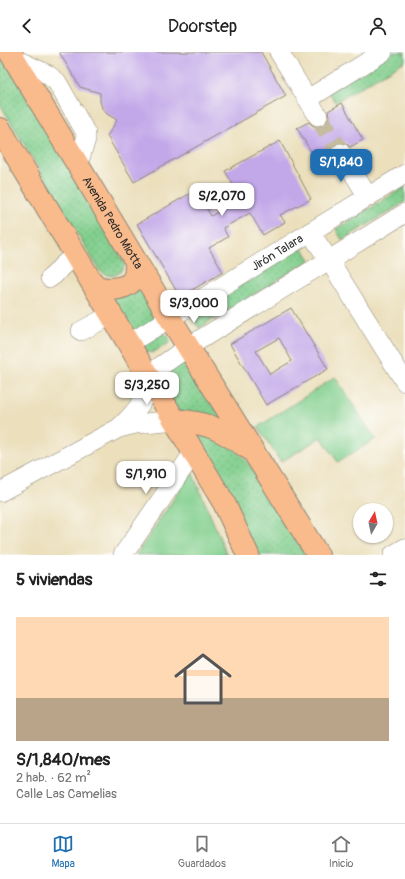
<!DOCTYPE html>
<html lang="es">
<head>
<meta charset="utf-8">
<style>
	:root { --surface:#fff; --page:#f6f6f6; --text:#222; --muted:#767676; --line:#e0e0e0; --accent:#1f6fb2 }
	body { margin:0; font-family:Pangolin,sans-serif; background:var(--page); color:var(--text); height:100vh; display:flex; flex-direction:column; font-size:15px; white-space:nowrap }
	* { box-sizing:border-box; margin:0 }
	p { font-size:13px; color:var(--muted) }
	.icon { flex:none; width:22px; height:22px; fill:none; stroke:currentColor; stroke-width:2; stroke-linecap:round; stroke-linejoin:round }
	.map { position:relative; height:503px; overflow:hidden }
	.panel { display:flex; flex-direction:column; background:var(--surface); flex:1 }
	.panel>* { flex:none }
	.needle { width:26px; rotate:9deg }
	.fabs { position:absolute; left:353px; top:451px; display:grid; gap:8px }
	.fabs a { display:grid; place-items:center; width:40px; height:40px; border-radius:50%; background:var(--surface); box-shadow:0 1px 3px #0004; font-size:20px }
	.price { position:absolute; translate:-50% -34px; padding:0 9px; border-radius:8px; background:#fff; color:#222; font-size:13px; line-height:26px; filter:drop-shadow(0 1px 2px #0008) }
	.price::after { content:''; position:absolute; left:50%; top:24px; width:12px; height:9px; margin-left:-6px; background:inherit; clip-path:polygon(0 0,100% 0,50% 100%) }
	.price.selected { background:var(--accent); color:#fff }
	ul { padding:0; list-style:none }
	li { display:grid; align-content:center; gap:8px; height:212px; padding:0 16px }
	li span { display:grid; place-items:center; height:124px; border-radius:0px; color:#555 }
	li>.icon { margin-inline-start:auto }
	span .icon { width:72px; height:72px; fill:#fffc; stroke-width:1 }
	li b { font-size:17px }
	h2 { display:flex; justify-content:space-between; align-items:center; height:48px; padding:0 16px; font-size:17px }
	header { display:flex; justify-content:space-between; align-items:center; height:52px; padding:0 16px; background:var(--surface); font-size:18px; font-weight:600 }
	.menu { display:flex; justify-content:space-around; align-items:center; height:56px; border-top:1px solid var(--line); background:var(--surface); font-size:11px; color:var(--muted) }
	.menu a { display:grid; justify-items:center; gap:2px }
	.menu .selected { color:var(--accent) }
	.map>svg:first-child { display:block }
	.grass { fill:url(#grass-dots); stroke:#567d5c }
	.green { fill:#82cf8e; stroke:#567d5c }
	.building { fill:#c2a7e9; fill-rule:evenodd }
	.lines { fill:none; stroke-linecap:round; stroke-linejoin:round }
	.minor-tunnel { stroke:#c5bb9f; stroke-width:19; stroke-dasharray:19 10; stroke-linecap:butt }
	.minor-casing { stroke:#8b8574; stroke-width:20 }
	.major-casing { stroke:#8b8574; stroke-width:24 }
	.minor { stroke:#fff; stroke-width:19 }
	.major { stroke:#fabb8c; stroke-width:22 }
	.labels { text-anchor:middle; dominant-baseline:central; stroke-width:3; stroke-linejoin:round; paint-order:stroke }
	.street-label { font-size:12px; fill:#2b2b2b; stroke:#fdfcf7 }
</style>
</head>
<body>
<header><svg class="icon" aria-label="back" viewBox="0 0 24 24"><path d="M15 5l-7 7 7 7"/></svg>Doorstep<svg class="icon" aria-label="person" viewBox="0 0 24 24"><circle cx="12" cy="8" r="4"/><path d="M4 21q1-7 8-7t8 7"/></svg></header>
<div class="map">
<svg width="405" height="503" viewBox="0 0 405 503">
	<defs>
		<pattern id="grass-dots" width="8" height="8" patternUnits="userSpaceOnUse"><rect width="8" height="8" fill="#82cf8e"/><path d="M2 2h.1M6 6h.1" fill="none" stroke="#70b27b" stroke-width="1.8" stroke-linecap="round"/></pattern>
	</defs>
	<rect width="100%" height="100%" fill="#fdfcf7"/>
	<filter id="ink" filterUnits="userSpaceOnUse"><feTurbulence type="fractalNoise" baseFrequency=".025" numOctaves="2"/><feDisplacementMap in="SourceGraphic" scale="8" xChannelSelector="R" yChannelSelector="G"/><feConvolveMatrix kernelMatrix="1 2 1 2 8 2 1 2 1" color-interpolation-filters="sRGB"/></filter>
	<filter id="wash" filterUnits="userSpaceOnUse"><feTurbulence type="fractalNoise" baseFrequency=".012" numOctaves="4" result="noise"/><feDisplacementMap in="SourceGraphic" scale="16" xChannelSelector="R" yChannelSelector="G"/><feGaussianBlur stdDeviation="0.9" result="paint"/><feColorMatrix in="noise" values="0 0 0 0 0 0 0 0 0 0 0 0 0 0 0 0 0 1.4 0 .05"/><feComposite in="paint" operator="in"/></filter>
	<g filter="url(#wash)">
		<rect width="100%" height="100%" fill="#ebdfbc"/>
		<path class="grass" d="M0 0 125 212C121 224 110 227 100 219L0 52Z
			M392 0H405V9L335 50 328 38Z
			M405 135V150L342 188 336 177Z
			M302 195 310 208 199 276 191 263Z
			M137 227 162 266 131 284 106 240Z
			M160 282C164 282 167 282 169 285V291L152 301 147 300 144 298 145 292Z
			M182 310 187 311 227 372 177 360 162 330 164 323Z
			M202 380 235 397 249 412 305 503H256L192 381Z"/>
		<path class="green" d="M335 325 375 387 338 410 321 385 281 410 258 375Z
			M192 420 227 503H136Z"/>
		<g id="blocks">
			<path class="building" d="M59 0H261L286 44 134 130 107 84 117 68 107 62 102 56 100 49V41L80 35Z
				M342 51 363 88 350 95 346 91 341 90 336 91 331 96 330 101 331 106 319 113 297 76 309 70 313 74 318 75 323 74 328 69 329 64 328 59Z
				M280 89 311 147 280 163 285 170 263 183 250 161 223 176 228 185 209 196 223 220 180 245 137 172 196 138 211 164 241 146 225 119Z
				M291 256 328 317 266 353 230 292ZM279 286 292 309 270 322 256 299Z"/>
		</g>
	</g>
	<g filter="url(#ink)">
		<use href="#blocks" fill-opacity="0" stroke="#8b8574" stroke-width="1"/>
		<g class="lines">
			<path class="minor-tunnel" d="M318 64 341 101"/>
			<g class="minor-casing">
				<g id="minor">
					<path d="M279 0 318 64"/>
					<path d="M13 6 47 22 57 30 86 81V87L78 113"/>
					<path d="M308 47 383 0"/>
					<path d="M341 101 368 145"/>
					<path d="M310 180 329 208 405 330"/>
					<path d="M50 226 54 223 62 214 75 203"/>
					<path d="M81 279 111 263"/>
					<path id="s1" d="M128 292 405 122"/>
					<path d="M119 376C136 360 148 347 148 323L188 295 405 161"/>
					<path d="M0 440 119 376 136 372 175 368"/>
					<path d="M123 503 194 400"/>
					<path d="M393 503 405 496"/>
				</g>
			</g>
			<g class="major-casing">
				<g id="major">
					<path id="s2" d="M10 0 170 266 318 503"/>
					<path d="M0 77 224 451 248 503"/>
					<path d="M91 229C93 231 96 234 98 235 108 239 129 237 134 226 136 222 136 215 136 210"/>
					<path d="M175 368C209 371 220 377 248 396"/>
				</g>
			</g>
			<use href="#minor" class="minor"/>
			<use href="#major" class="major"/>
		</g>
	</g>
	<g class="labels">
		<g class="street-label">
			<text stroke="none"><textPath href="#s2" startOffset="199">Avenida Pedro Miotta</textPath></text>
			<text stroke="none"><textPath href="#s1" startOffset="175">Jirón Talara</textPath></text>
		</g>
	</g>
</svg>
<div class="fabs">
<a><svg class="needle" viewBox="-14 -14 28 28"><path d="M0-13l5 13h-10z" fill="#e53935"/><path d="M0 13l5-13h-10z" fill="#767676"/></svg></a>
</div>
<b class="price selected" style="left:341px;top:131px">S/1,840</b>
<b class="price" style="left:222px;top:165px">S/2,070</b>
<b class="price" style="left:194px;top:272px">S/3,000</b>
<b class="price" style="left:147px;top:354px">S/3,250</b>
<b class="price" style="left:146px;top:443px">S/1,910</b>
</div>
<section class="panel">
<h2>5 viviendas<svg class="icon" aria-label="filters" viewBox="0 0 24 24"><path d="M4 7h16M4 17h16"/><circle cx="9" cy="7" r="2"/><circle cx="15" cy="17" r="2"/></svg></h2>
<ul>
<li><span style="background:linear-gradient(#ffd9b3 65%,#b9a48a 0)"><svg class="icon" aria-label="home" viewBox="0 0 24 24"><path d="M3 11l9-7 9 7M6 9v11h12V9"/></svg></span><div><b>S/1,840/mes</b><p>2 hab. · 62 m²</p><p>Calle Las Camelias</p></div></li>
</ul>
</section>
<nav class="menu">
<a class="selected"><svg class="icon" aria-label="map" viewBox="0 0 24 24"><path d="M3 6l6-2 6 2 6-2v14l-6 2-6-2-6 2zM9 4v14M15 6v14"/></svg>Mapa</a>
<a><svg class="icon" aria-label="saved" viewBox="0 0 24 24"><path d="M7 4h10v16l-5-4-5 4z"/></svg>Guardados</a>
<a><svg class="icon" aria-label="home" viewBox="0 0 24 24"><path d="M3 11l9-7 9 7M6 9v11h12V9"/></svg>Inicio</a>
</nav>
</body>
</html>
